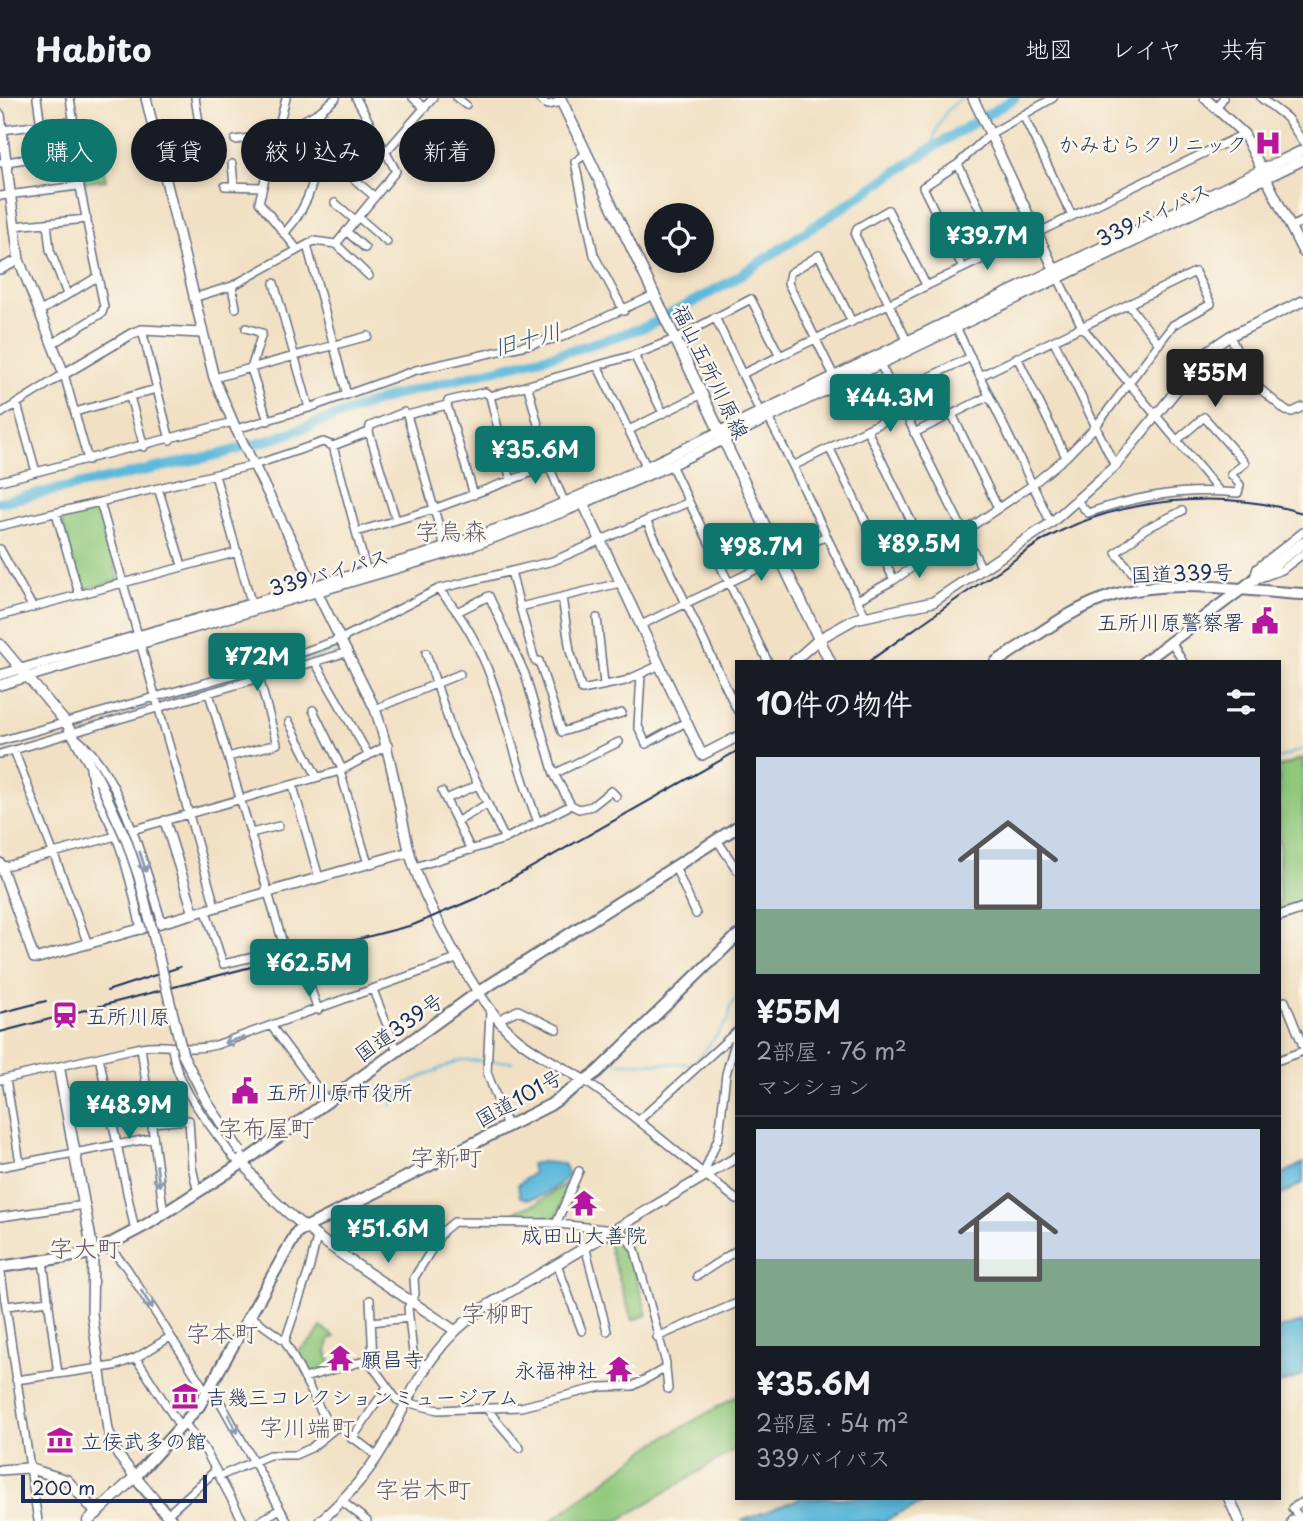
<!DOCTYPE html>
<html lang="ja">
<head>
<meta charset="utf-8">
<style>
	:root { --surface:#171b24; --page:#242831; --text:#f1f3f6; --muted:#9ea1a6; --line:#363941; --accent:#0f766e }
	body { margin:0; font-family:"Playpen Sans","Klee One",sans-serif; background:var(--page); color:var(--text); height:100vh; display:flex; flex-direction:column; font-size:26px; white-space:nowrap }
	* { box-sizing:border-box; margin:0 }
	p { font-size:23px; color:var(--muted) }
	.icon { flex:none; width:38px; height:38px; fill:none; stroke:currentColor; stroke-width:2; stroke-linecap:round; stroke-linejoin:round }
	.map { position:relative; flex:1; overflow:hidden }
	.drawer { position:absolute; left:735px; top:562px; width:546px; height:840px; display:flex; flex-direction:column; background:var(--surface); border-radius:0px; box-shadow:0 4px 10px #0003 }
	.drawer>* { flex:none }
	.guide { position:absolute; left:21px; top:21px; width:609px; height:63px; display:flex; gap:14px }
	.buttons { position:absolute; left:644px; top:105px; display:grid; gap:14px }
	.buttons a { display:grid; place-items:center; width:70px; height:70px; border-radius:50%; background:var(--surface); box-shadow:0 4px 10px #0003; font-size:35px }
	.scale { position:absolute; left:21px; bottom:18px; width:186px; box-sizing:border-box; padding-left:7px; border:4px solid #1b2f5e; border-top:0; font-size:19px; line-height:24px; white-space:nowrap; color:#1b2f5e; -webkit-text-stroke:5px #fbf7ec; paint-order:stroke }
	.price { position:absolute; translate:-50% -60px; padding:0 16px; border-radius:7px; background:var(--accent); color:#fff; font-size:23px; line-height:46px; filter:drop-shadow(0 2px 4px #0008) }
	.price::after { content:''; position:absolute; left:50%; top:42px; width:21px; height:16px; margin-left:-10px; background:inherit; clip-path:polygon(0 0,100% 0,50% 100%) }
	.price.selected { background:#222; color:#fff }
	ul { padding:0; list-style:none }
	li { display:grid; align-content:center; gap:14px; height:371px; padding:0 21px }
	li+li { border-top:2px solid var(--line) }
	li span { display:grid; place-items:center; height:217px; border-radius:0px; color:#555 }
	li>.icon { margin-inline-start:auto }
	span .icon { width:126px; height:126px; fill:#fffc; stroke-width:1 }
	li b { font-size:30px }
	h2 { display:flex; justify-content:space-between; align-items:center; height:84px; padding:0 21px; font-size:30px }
	.tag { padding:0 24px; border-radius:32px; background:var(--surface); box-shadow:0 4px 10px #0003; font-size:24px; line-height:63px }
	.tag.selected { background:var(--accent); color:#fff }
	header { display:flex; align-items:center; gap:42px; box-sizing:border-box; height:98px; padding:0 35px; background:var(--surface); border-bottom:2px solid var(--line) }
	header strong { font-size:33px }
	nav { display:flex; gap:38px; margin-inline-start:auto; font-size:24px }
	.map>svg:first-child { display:block }
	.green { fill:#90c87b; stroke:#567c6c; stroke-width:2 }
	.water { fill:#5db9db; stroke:#3c749c; stroke-width:2 }
	.lines { fill:none; stroke-linecap:round; stroke-linejoin:round }
	.stream { stroke:#5db9db; stroke-width:2 }
	.river { stroke:#5db9db; stroke-width:10 }
	.minor-casing { stroke:#666d81; stroke-width:10 }
	.tertiary-casing { stroke:#666d81; stroke-width:12 }
	.secondary-casing { stroke:#666d81; stroke-width:13 }
	.trunk-casing { stroke:#666d81; stroke-width:14 }
	.minor { stroke:#fff; stroke-width:7 }
	.tertiary { stroke:#fff; stroke-width:9 }
	.secondary { stroke:#fff; stroke-width:10 }
	.trunk { stroke:#fff; stroke-width:10 }
	.rail { stroke:#1b2f5e; stroke-width:2 }
	.tertiary-bridge-casing { stroke:#666d81; stroke-width:12; stroke-linecap:butt }
	.tertiary-bridge { stroke:#fff; stroke-width:9 }
	.oneway { stroke:#8d97ae }
	.labels { text-anchor:middle; dominant-baseline:central; stroke-width:5; stroke-linejoin:round; paint-order:stroke }
	.poi-label { font-size:21px; fill:#1b2f5e; stroke:#fbf7ec; text-anchor:start }
	.street-label { font-size:21px; fill:#1b2f5e; stroke:#fbf7ec }
	.water-label { font-size:23px; font-style:italic; fill:#2f5884; stroke:#fbf7ec }
	.quarter-label { font-size:24px; fill:#645b6d; stroke:#fbf7ec }
</style>
</head>
<body>
<header>
<strong>Habito</strong>
<nav><a>地図</a><a>レイヤ</a><a>共有</a></nav>
</header>
<div class="map">
<svg width="1303" height="1423" viewBox="0 0 1303 1423">
	<rect width="100%" height="100%" fill="#fbf7ec"/>
	<filter id="ink" filterUnits="userSpaceOnUse"><feTurbulence type="fractalNoise" baseFrequency=".0143" numOctaves="2"/><feDisplacementMap in="SourceGraphic" scale="14" xChannelSelector="R" yChannelSelector="G"/><feConvolveMatrix kernelMatrix="1 2 1 2 8 2 1 2 1" color-interpolation-filters="sRGB"/></filter>
	<filter id="wash" filterUnits="userSpaceOnUse"><feTurbulence type="fractalNoise" baseFrequency=".00686" numOctaves="4" result="noise"/><feDisplacementMap in="SourceGraphic" scale="28" xChannelSelector="R" yChannelSelector="G"/><feGaussianBlur stdDeviation="1.57" result="paint"/><feColorMatrix in="noise" values="0 0 0 0 0 0 0 0 0 0 0 0 0 0 0 0 0 1.4 0 .05"/><feComposite in="paint" operator="in"/></filter>
	<g filter="url(#wash)">
		<rect width="100%" height="100%" fill="#f1e0c3"/>
		<path class="green" d="M101 55 106 82 83 84 80 58Z
			M98 408 119 482 81 493 60 418Z
			M1303 660V804L1279 813V669Z
			M570 1083 556 1120 516 1118 514 1114 537 1105Z
			M619 1137 628 1148 647 1217 632 1222 607 1143Z
			M321 1229 335 1239 329 1241 327 1254 332 1268 306 1277 295 1256 314 1240Z
			M737 1298V1350L618 1423H551L655 1345Z"/>
		<path class="water" d="M542 1064 564 1066 569 1077C557 1089 538 1106 520 1099L518 1087 533 1075 531 1066Z
			M1303 1065V1085L1279 1098V1078Z
			M1303 1224V1277L1279 1286V1230Z
			M801 1400H934L884 1423H741Z"/>
		<g class="lines">
			<path class="stream" d="M932 50C935 29 943 12 962 0
				M163 602 337 552
				M74 628 152 605
				M0 649 63 631
				M1279 660 1303 651
				M492 963 512 964
				M617 965 694 966 729 921 730 909 737 899
				M391 1008 406 986 460 962 486 963"/>
			<path class="river" d="M0 404 221 356 273 341 395 297 573 252 648 228 730 184 932 50 1015 0"/>
		</g>
	</g>
	<g filter="url(#ink)">
		<g class="lines">
			<g class="minor-casing">
				<path id="minor" d="M37 0 41 28
					M195 0 205 61
					M286 0 259 104 297 151
					M413 0 425 10
					M457 0 466 7
					M538 0 547 7 561 4
					M1261 0 1287 20 1303 44
					M1217 10 1223 0
					M1023 17 1072 118
					M2 32 73 23
					M235 42 279 36 320 13 336 0
					M587 55 575 64 594 157 624 213
					M344 56 376 40
					M384 56 433 0
					M0 65 78 53 70 0
					M232 66 234 88
					M958 66 1000 153
					M355 82 375 99
					M225 88 262 89
					M0 98 78 88
					M335 105 355 122
					M358 119 387 144
					M47 125 50 152 67 196
					M14 128 87 121
					M1291 129 1303 123
					M346 133 365 150
					M284 136C320 96 316 64 320 13
					M336 146 369 178
					M307 147 347 297
					M963 170 923 89 958 66 990 36 1053 0
					M1058 180 1082 229 1219 393
					M274 185 309 310
					M232 188 236 210
					M193 200 232 188 314 143 336 146 396 73 356 0
					M1128 206 1159 246
					M39 214 97 179
					M715 219 742 276 1244 36
					M955 227 1051 425
					M246 230 262 235 251 271 268 323
					M142 232 170 342
					M1230 238 1252 284 1286 313 1292 314 1303 309
					M1054 243 1115 368
					M52 246 102 215 104 209 73 54
					M909 247 855 137 857 130 888 112 926 187
					M634 257 663 315
					M1017 259 1066 359
					M880 266 904 313
					M598 269 648 372
					M742 276 760 314
					M834 278 788 185 790 175 819 157 852 224
					M980 278 1195 174 1211 206 1173 227 1096 328 1066 359 1032 387 894 482 857 502 793 368 904 313 982 471
					M214 280 368 238
					M528 289 549 368 566 408
					M895 295 971 259
					M130 299 144 349
					M17 306 36 374
					M447 307 448 303 485 294 490 298
					M75 314 156 291
					M0 316 64 276 88 362
					M952 316 998 410
					M768 319 793 368
					M236 331 309 310 416 272 562 239 654 197
					M629 332 702 296
					M867 332 928 458
					M369 334 370 328 404 314 407 317
					M914 335 989 298
					M830 351 894 482
					M671 367 689 404
					M215 377 253 511
					M0 383 233 324
					M511 383 490 298 634 257 675 241 751 201 780 258
					M158 390 182 467
					M100 404 215 808
					M1078 404 1088 415C1136 398 1187 390 1238 395L1240 387 1231 376 1245 365 1204 319 1176 343
					M56 415 79 496
					M647 424 737 612
					M0 428 254 367 323 344 333 348
					M356 434 434 411 549 368
					M445 449 407 317 447 307 474 397
					M0 451 33 510
					M366 471 333 348 369 334 396 422
					M511 473 520 509 620 485
					M1260 480 1282 472 1303 456
					M1253 482 1257 470 1303 434
					M438 491C499 555 506 645 538 724
					M1146 491 1116 455 1145 431 1182 413
					M562 499 570 553 582 592 625 583 660 567
					M857 502 865 517
					M520 509 535 563H539L562 634 622 615
					M0 518 238 454
					M597 520 604 586
					M641 527 826 438
					M1171 543 1183 564
					M426 555 453 636 505 741
					M315 564 368 656
					M641 577 638 628 646 646 686 624
					M375 611 460 576
					M313 612 341 669
					M289 624 317 679
					M77 641C120 672 147 775 162 825
					M0 643 257 570 341 541 438 491 553 463 689 404 768 564
					M14 652 88 846
					M0 656 348 554
					M228 659 277 646 259 580
					M90 670C92 696 108 717 117 741 128 771 135 801 141 832
					M340 673 368 766
					M554 676 619 644
					M293 688 319 780
					M442 694 471 752
					M446 701 478 687
					M571 707 579 711 592 708 611 693 616 698
					M458 723 487 706
					M132 732 340 673 388 647
					M251 735 279 728
					M717 742 737 772
					M2 769 116 738
					M415 769 505 741 571 707 554 676 525 576 489 498 459 513
					M675 769 696 816
					M206 813 223 866 285 852 209 595
					M373 892 397 952
					M1279 905 1285 903 1303 948
					M318 912 306 877 338 868
					M490 913 487 974 507 1028
					M498 922 518 912 557 931
					M272 929 327 1003
					M141 949 164 1116
					M172 951C177 990 212 1029 234 1060L243 1064
					M99 959 135 1133
					M1279 962 1303 953
					M6 981 20 1065
					M0 982 141 949C169 944 184 955 216 947L459 860
					M585 983C638 1019 686 1063 737 1102
					M638 1023 736 934
					M151 1025 189 1022 192 1069 198 1095
					M0 1069 153 1040
					M703 1077 719 1038 726 976 737 938
					M0 1119 85 1107
					M556 1126 579 1073
					M585 1148 607 1233
					M105 1150 115 1156 126 1169 207 1295 218 1300 287 1423
					M43 1163 58 1276
					M557 1166 582 1233
					M0 1169 38 1423
					M697 1178 737 1152
					M6 1208 49 1203
					M249 1217 285 1243 331 1332
					M371 1224 409 1220
					M657 1239 737 1205
					M285 1243 309 1172 317 1139
					M136 1260 181 1330
					M368 1262 373 1261 370 1202
					M426 1269 413 1255 408 1210 415 1196 414 1180 443 1133 454 1124 550 1125 613 1132
					M666 1270 668 1291
					M304 1280 368 1262 397 1302 438 1312 521 1309 600 1289 633 1288 666 1270V1265L635 1152 626 1138 616 1130
					M16 1282 114 1268 136 1260 170 1239
					M486 1310 520 1350
					M185 1326 204 1350 243 1423
					M352 1341 387 1289
					M220 1378 269 1357H295L311 1350 338 1328 377 1358
					M343 1404 367 1423
					M167 1417 215 1373
					M1301 1421 1292 1410 1303 1404
					M260 1423 280 1411"/>
			</g>
			<g class="tertiary-casing">
				<path id="tertiary" d="M146 0 214 280 236 331 375 611C391 657 398 704 409 752 420 797 478 907 513 937 534 956 562 968 585 983
					M973 0 1056 175
					M1205 0 1244 36 1303 154
					M0 17 19 162 64 276 133 235 142 232 201 235
					M0 171 19 162
					M581 401 702 657 737 639
					M0 546 66 625 100 684
					M793 564 819 541 855 521 933 504 1051 425 1115 368 1209 252 1230 238 1303 203
					M0 577 423 457 531 419 646 369 1303 52
					M0 587 469 449 568 412 671 367 1303 62
					M165 723 194 816
					M0 765 34 860H38L409 754
					M1279 818 1303 810
					M243 1060C259 1112 406 1198 454 1232
					M93 1155 92 1216 108 1332 118 1357 135 1379
					M0 1372 28 1370 67 1382 97 1416
					M320 1423C349 1398 374 1369 391 1335 418 1281 435 1242 488 1207L737 1059
					M1292 1423 1303 1421"/>
			</g>
			<g class="secondary-casing">
				<path id="secondary" d="M560 0 830 564
					M59 970 93 1155
					M1229 1400 1239 1423
					M88 1423 135 1379"/>
			</g>
			<g class="trunk-casing">
				<path id="trunk" d="M996 564C1034 540 1071 510 1114 497 1173 479 1243 493 1303 496
					M1144 564 1303 445
					M0 1169 93 1155 146 1127 244 1064 477 895 737 729
					M172 1423 135 1379 199 1308 297 1134 550 1007 597 974 737 838"/>
			</g>
			<use href="#minor" class="minor"/>
			<use href="#tertiary" class="tertiary"/>
			<use href="#secondary" class="secondary"/>
			<use href="#trunk" class="trunk"/>
			<path class="rail" d="M868 564C912 533 955 501 1000 472 1016 461 1032 448 1049 439 1124 399 1221 391 1303 415
				M107 893 180 869
				M0 915 46 903
				M0 934 413 827 479 799 737 653"/>
			<g class="tertiary-bridge-casing">
				<path id="tertiary-bridge" d="M100 684 126 741 139 779 183 957 207 1004 240 1053"/>
			</g>
			<use href="#tertiary-bridge" class="tertiary-bridge"/>
		</g>
		<defs><path id="oneway-shaft" d="M-6 0H5M1.5-3L5.5 0L1.5 3" fill="none" stroke-width="1.6" stroke-linecap="round" stroke-linejoin="round" transform="scale(1.75)"/></defs>
		<g class="oneway">
			<use href="#oneway-shaft" transform="translate(143 764) rotate(72)"/>
			<use href="#oneway-shaft" transform="translate(234 942) rotate(164)"/>
			<use href="#oneway-shaft" transform="translate(158 1078) rotate(82)"/>
			<use href="#oneway-shaft" transform="translate(147 1202) rotate(58)"/>
			<use href="#oneway-shaft" transform="translate(233 1326) rotate(62)"/>
		</g>
	</g>
	<defs>
		<g id="hospital-bare" transform="scale(2.1)"><path d="M-5-5h3v3.5h4V-5h3V5h-3V1.5h-4V5h-3Z" fill="#b5179e" stroke="#fbf7ec" stroke-width="2.5" paint-order="stroke"/></g>
		<g id="civic-bare" transform="scale(2.1)"><path d="M-.6-6.5H3V-4.5H.6V-3L4-1V1h2V6H-6V1h2V-1L-.6-3ZM-1.2 2.5V6h2.4V2.5Z" fill="#b5179e" stroke="#fbf7ec" stroke-width="2.5" paint-order="stroke"/></g>
		<g id="station-bare" transform="scale(2.1)"><path d="M-3-6H3Q5-6 5-4V2Q5 4 3 4L4.5 6H3L1.5 4h-3L-3 6H-4.5L-3 4Q-5 4-5 2V-4Q-5-6-3-6ZM-3.5-4v3h7v-3ZM-3.5 1v1.5H-2V1ZM2 1v1.5H3.5V1Z" fill="#b5179e" stroke="#fbf7ec" stroke-width="2.5" paint-order="stroke"/></g>
		<g id="temple-bare" transform="scale(2.1)"><path d="M0-6L5-2H3V0L6.5 2.5H4V6H1.5V3h-3V6H-4V2.5H-6.5L-3 0V-2H-5Z" fill="#b5179e" stroke="#fbf7ec" stroke-width="2.5" paint-order="stroke"/></g>
		<g id="museum-bare" transform="scale(2.1)"><path d="M0-6L6-3V-2H-6V-3ZM-5-1h2V3h-2ZM-1-1h2V3h-2ZM3-1h2V3H3ZM-6 4H6V6H-6Z" fill="#b5179e" stroke="#fbf7ec" stroke-width="2.5" paint-order="stroke"/></g>
	</defs>
	<g fill-rule="evenodd">
		<use href="#hospital-bare" x="1268" y="45"/>
		<use href="#civic-bare" x="1265" y="523"/>
		<use href="#station-bare" x="65" y="917"/>
		<use href="#civic-bare" x="245" y="993"/>
		<use href="#temple-bare" x="584" y="1105"/>
		<use href="#temple-bare" x="340" y="1260"/>
		<use href="#temple-bare" x="619" y="1271"/>
		<use href="#museum-bare" x="185" y="1298"/>
		<use href="#museum-bare" x="60" y="1342"/>
	</g>
	<g class="labels">
		<g class="poi-label">
			<text x="1247" y="45" text-anchor="end">かみむらクリニック</text>
			<text x="1244" y="523" text-anchor="end">五所川原警察署</text>
			<text x="86" y="917">五所川原</text>
			<text x="266" y="993">五所川原市役所</text>
			<text x="584" y="1136" text-anchor="middle">成田山大善院</text>
			<text x="361" y="1260">願昌寺</text>
			<text x="598" y="1271" text-anchor="end">永福神社</text>
			<text x="206" y="1298">吉幾三コレクションミュージアム</text>
			<text x="81" y="1342">立佞武多の館</text>
		</g>
		<g class="street-label">
			<text transform="translate(1153 115) rotate(-25)">339バイパス</text>
			<text transform="translate(712 273) rotate(64)">福山五所川原線</text>
			<text transform="translate(329 473) rotate(-16)">339バイパス</text>
			<text transform="translate(1182 474) rotate(-2)">国道339号</text>
			<text transform="translate(398 928) rotate(-35)">国道339号</text>
			<text transform="translate(518 999) rotate(-29)">国道101号</text>
		</g>
		<g class="water-label">
			<text transform="translate(527 240) rotate(-15)">旧十川</text>
		</g>
		<g class="quarter-label">
			<text x="451" y="432">字烏森</text>
			<text x="266" y="1029">字布屋町</text>
			<text x="446" y="1058">字新町</text>
			<text x="85" y="1149">字大町</text>
			<text x="497" y="1214">字柳町</text>
			<text x="222" y="1234">字本町</text>
			<text x="307" y="1328">字川端町</text>
			<text x="423" y="1390">字岩木町</text>
		</g>
	</g>
</svg>
<div class="buttons">
<a><svg class="icon" aria-label="locate" viewBox="0 0 24 24"><circle cx="12" cy="12" r="6"/><path d="M12 2v4M12 18v4M2 12h4M18 12h4"/></svg></a>
</div>
<div class="scale">200 m</div>
<b class="price" style="left:987px;top:174px">¥39.7M</b>
<b class="price selected" style="left:1215px;top:311px">¥55M</b>
<b class="price" style="left:890px;top:336px">¥44.3M</b>
<b class="price" style="left:535px;top:388px">¥35.6M</b>
<b class="price" style="left:919px;top:482px">¥89.5M</b>
<b class="price" style="left:761px;top:485px">¥98.7M</b>
<b class="price" style="left:257px;top:595px">¥72M</b>
<b class="price" style="left:309px;top:901px">¥62.5M</b>
<b class="price" style="left:129px;top:1043px">¥48.9M</b>
<b class="price" style="left:388px;top:1167px">¥51.6M</b>
<div class="guide">
<a class="tag selected">購入</a>
<a class="tag">賃貸</a>
<a class="tag">絞り込み</a>
<a class="tag">新着</a>
</div>
<section class="drawer">
<h2>10件の物件<svg class="icon" aria-label="filters" viewBox="0 0 24 24"><path d="M4 7h16M4 17h16"/><circle cx="9" cy="7" r="2"/><circle cx="15" cy="17" r="2"/></svg></h2>
<ul>
<li><span style="background:linear-gradient(#c9d6e8 70%,#7fa58c 0)"><svg class="icon" aria-label="home" viewBox="0 0 24 24"><path d="M3 11l9-7 9 7M6 9v11h12V9"/></svg></span><div><b>¥55M</b><p>2部屋 · 76 m²</p><p>マンション</p></div></li>
<li><span style="background:linear-gradient(#c9d6e8 60%,#7fa58c 0)"><svg class="icon" aria-label="home" viewBox="0 0 24 24"><path d="M3 11l9-7 9 7M6 9v11h12V9"/></svg></span><div><b>¥35.6M</b><p>2部屋 · 54 m²</p><p>339バイパス</p></div></li>
</ul>
</section>
</div>
</body>
</html>
